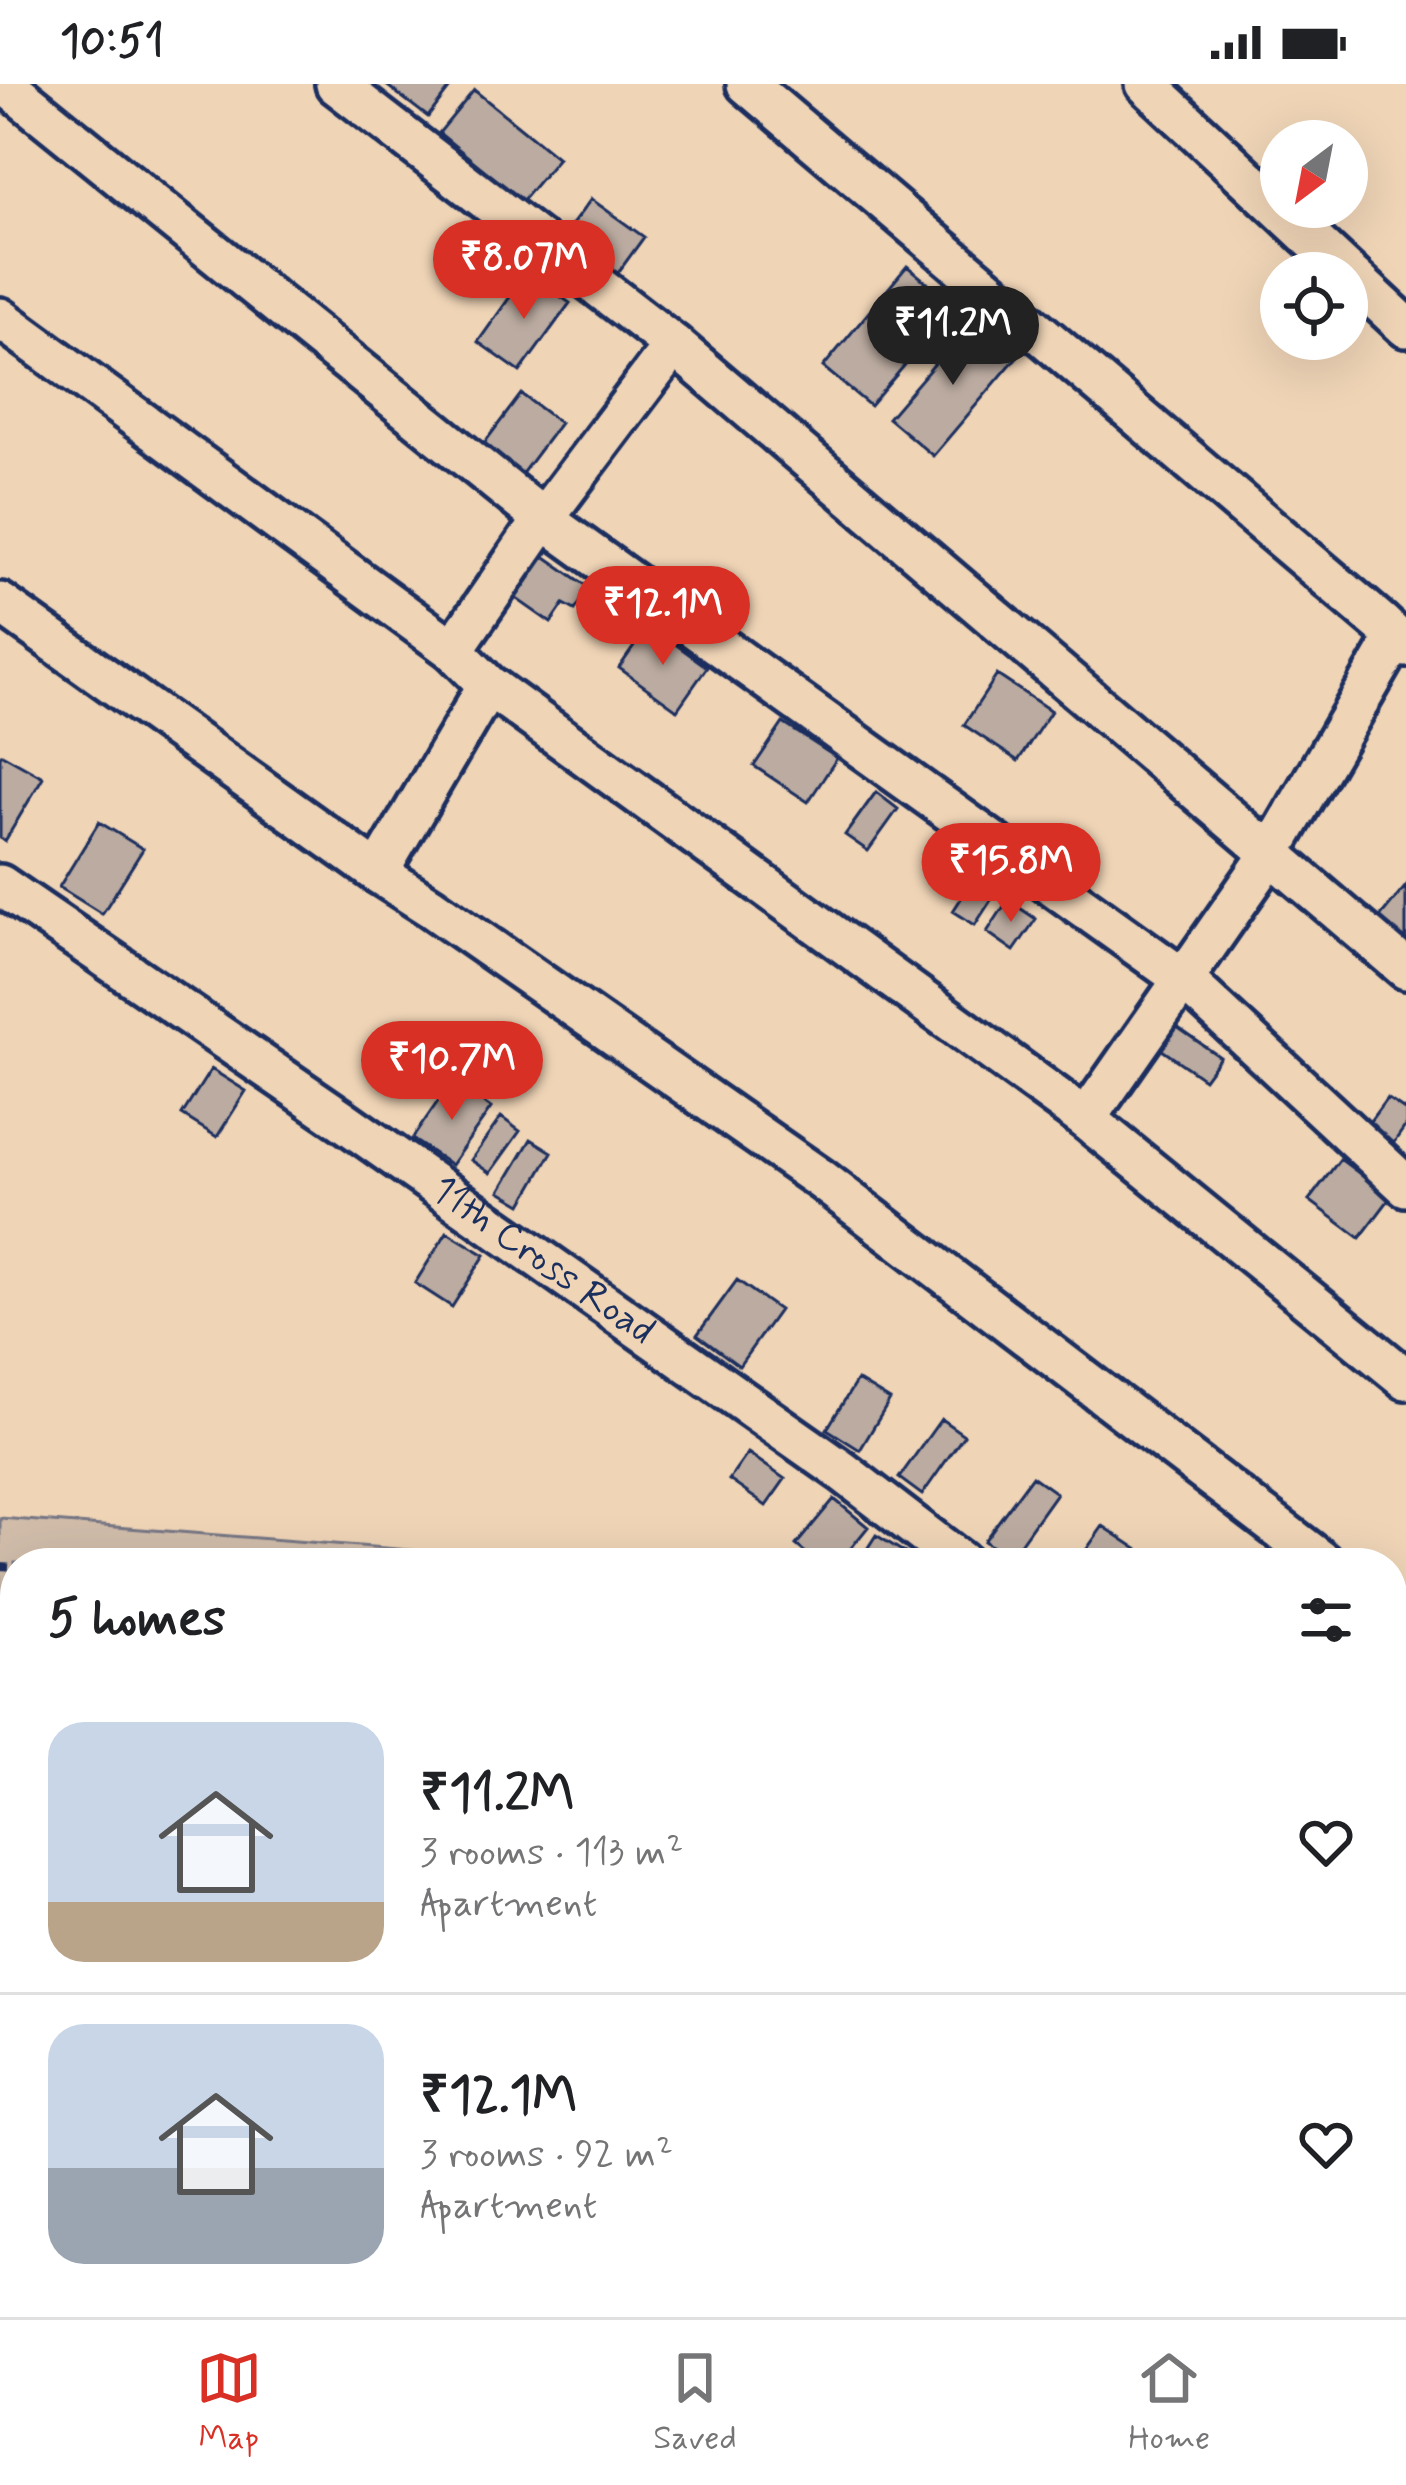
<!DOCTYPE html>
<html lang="en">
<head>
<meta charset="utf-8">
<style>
	:root { --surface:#fff; --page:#f6f6f6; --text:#202124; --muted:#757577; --line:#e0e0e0; --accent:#d93025 }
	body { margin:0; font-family:Mynerve,sans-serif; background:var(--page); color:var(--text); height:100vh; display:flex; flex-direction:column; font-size:45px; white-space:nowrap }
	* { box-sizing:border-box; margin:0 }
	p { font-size:39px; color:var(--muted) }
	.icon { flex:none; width:66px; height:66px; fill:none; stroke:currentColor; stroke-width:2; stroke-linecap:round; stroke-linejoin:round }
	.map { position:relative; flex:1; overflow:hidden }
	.details { position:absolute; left:0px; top:1464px; width:1407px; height:771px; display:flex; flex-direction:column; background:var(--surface); border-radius:48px 48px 0 0; box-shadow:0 12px 48px #0002 }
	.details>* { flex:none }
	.needle { width:78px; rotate:212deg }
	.buttons { position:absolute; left:1260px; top:36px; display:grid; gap:24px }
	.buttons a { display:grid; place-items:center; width:108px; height:108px; border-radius:50%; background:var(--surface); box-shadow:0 12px 48px #0002; font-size:60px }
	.price { position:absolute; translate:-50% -102px; padding:0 27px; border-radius:42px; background:var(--accent); color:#fff; font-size:39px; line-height:78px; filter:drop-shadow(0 3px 6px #0008) }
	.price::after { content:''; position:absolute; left:50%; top:72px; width:36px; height:27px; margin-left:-18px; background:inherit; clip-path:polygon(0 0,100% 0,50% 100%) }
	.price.active { background:#222; color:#fff }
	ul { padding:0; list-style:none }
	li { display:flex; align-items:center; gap:36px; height:300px; padding:0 48px }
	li+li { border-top:3px solid var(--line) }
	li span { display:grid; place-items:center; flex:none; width:336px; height:240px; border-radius:36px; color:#555 }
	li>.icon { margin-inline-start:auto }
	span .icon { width:144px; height:144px; fill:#fffc; stroke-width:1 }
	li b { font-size:51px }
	h2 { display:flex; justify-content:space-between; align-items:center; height:144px; padding:0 48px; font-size:51px }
	.status { display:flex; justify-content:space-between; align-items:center; height:84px; padding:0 60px; background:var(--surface); direction:ltr }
	.status svg { height:33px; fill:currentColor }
	.menu { display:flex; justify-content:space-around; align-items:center; height:168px; border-top:3px solid var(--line); background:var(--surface); font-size:33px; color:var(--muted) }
	.menu a { display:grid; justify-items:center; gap:6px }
	.menu .active { color:var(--accent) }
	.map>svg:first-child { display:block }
	.green { fill:#d0bca9; stroke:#767684; stroke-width:3 }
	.water { fill:#a99d9a; stroke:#707182; stroke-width:3 }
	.building { fill:#bbaba0; stroke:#1b2f5e; stroke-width:3 }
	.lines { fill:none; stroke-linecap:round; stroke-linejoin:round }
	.minor-casing { stroke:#1b2f5e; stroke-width:48 }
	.path { stroke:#1b2f5e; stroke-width:8; stroke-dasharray:9 9; stroke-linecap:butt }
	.minor { stroke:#efd4b6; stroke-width:39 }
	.labels { text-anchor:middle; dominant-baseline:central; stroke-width:9; stroke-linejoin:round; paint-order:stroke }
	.street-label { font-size:39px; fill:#1b2f5e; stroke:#efd4b6 }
</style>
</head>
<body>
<div class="status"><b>10:51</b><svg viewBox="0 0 49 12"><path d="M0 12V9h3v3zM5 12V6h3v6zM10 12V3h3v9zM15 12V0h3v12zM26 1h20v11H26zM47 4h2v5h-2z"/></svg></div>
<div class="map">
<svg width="1406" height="2233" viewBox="0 0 1406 2233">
	<rect width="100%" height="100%" fill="#efd4b6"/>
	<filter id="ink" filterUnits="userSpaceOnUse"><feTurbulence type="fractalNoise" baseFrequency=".00833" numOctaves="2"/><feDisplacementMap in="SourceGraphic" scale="24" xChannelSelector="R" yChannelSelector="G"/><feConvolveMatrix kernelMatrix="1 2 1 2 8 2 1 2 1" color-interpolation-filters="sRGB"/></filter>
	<g filter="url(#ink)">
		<path class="green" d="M0 1434 579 1479H15V2220H1392V2052L1406 2063V2233H0Z"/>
		<path class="water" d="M0 1544 15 1545V2220H1392V2194L1406 2205V2233H0Z"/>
		<path class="building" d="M385 0H453L428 33Z
			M474 6 558 74 522 117 439 49Z
			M591 115 644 153 612 197 559 158Z
			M907 182 955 222 870 322 823 283Z
			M527 189 570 219 520 288 478 258Z
			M973 235 1017 273 933 372 888 334Z
			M521 310 560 339 521 391 482 362Z
			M540 469 590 504 575 526 564 520 551 539 511 511Z
			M649 541 707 583 677 626 619 584Z
			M997 591 1051 627 1018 677 964 641Z
			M783 639 837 674 808 718 754 682Z
			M2 670 43 693 5 757 0 754V673Z
			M876 708 898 725 868 767 845 751Z
			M99 738 143 765 102 830 59 803Z
			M973 796 995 810 975 841 953 827Z
			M1406 802V861L1377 837Z
			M1008 816 1036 835 1014 867 987 848Z
			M1167 936 1220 973 1204 995 1152 959Z
			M211 985 246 1007 217 1053 182 1031Z
			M452 997 491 1024 451 1081 412 1055Z
			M1387 1014 1406 1027V1041L1388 1067 1362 1048Z
			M501 1033 520 1047 490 1089 471 1076Z
			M531 1055 552 1068 522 1120 500 1107Z
			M1340 1075 1391 1113 1360 1154 1309 1116Z
			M447 1148 485 1171 452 1223 415 1199Z
			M737 1196 779 1226 739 1282 697 1251Z
			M857 1296 890 1316 860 1366 827 1345Z
			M941 1335 964 1351 922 1411 899 1394Z
			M748 1369 785 1395 766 1422 729 1396Z
			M1032 1392 1056 1409 1009 1475 984 1457Z
			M834 1415 868 1443 839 1479H818L796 1461Z
			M1103 1442 1151 1474 1147 1479H1077Z
			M876 1451 910 1472 906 1479H858Z"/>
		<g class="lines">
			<g class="minor-casing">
				<g id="minor">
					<path d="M5 0 543 435 1182 894 1406 1102"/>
					<path d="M336 0 674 261"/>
					<path d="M747 0 1381 539 1406 563"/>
					<path d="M1146 0 1406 243"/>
					<path d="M0 234 453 566 488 601 1086 1035 1406 1295"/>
					<path d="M0 519 378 789 431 823 822 1096 1324 1479"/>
					<path d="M453 566 543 435 674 261 1406 885"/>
					<path d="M378 789 488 601"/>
					<path id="s1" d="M0 801 344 1037 842 1387 962 1479"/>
					<path d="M1086 1035 1270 771 1396 554"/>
					<path d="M1392 1531 1406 1542"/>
					<path d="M1392 1801 1406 1811"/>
					<path d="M1392 1909 1406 1918"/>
				</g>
			</g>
			<path class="path" d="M0 1483 15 1484
				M1392 2125 1406 2136"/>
			<use href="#minor" class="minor"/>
		</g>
	</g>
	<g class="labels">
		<g class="street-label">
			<text stroke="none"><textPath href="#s1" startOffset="660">11th Cross Road</textPath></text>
		</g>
	</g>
</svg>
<div class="buttons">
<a><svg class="needle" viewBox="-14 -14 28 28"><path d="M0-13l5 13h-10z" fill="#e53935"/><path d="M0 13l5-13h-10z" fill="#757577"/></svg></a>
<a><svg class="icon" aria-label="locate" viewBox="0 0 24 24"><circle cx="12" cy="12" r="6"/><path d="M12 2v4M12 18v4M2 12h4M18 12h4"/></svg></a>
</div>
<b class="price" style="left:524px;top:238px">₹8.07M</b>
<b class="price active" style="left:953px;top:304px">₹11.2M</b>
<b class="price" style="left:663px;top:584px">₹12.1M</b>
<b class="price" style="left:1011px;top:841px">₹15.8M</b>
<b class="price" style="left:452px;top:1039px">₹10.7M</b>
<section class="details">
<h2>5 homes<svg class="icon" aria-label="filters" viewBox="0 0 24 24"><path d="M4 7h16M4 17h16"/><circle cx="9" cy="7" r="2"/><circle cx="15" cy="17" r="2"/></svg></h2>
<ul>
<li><span style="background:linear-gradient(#c9d6e8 75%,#b9a48a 0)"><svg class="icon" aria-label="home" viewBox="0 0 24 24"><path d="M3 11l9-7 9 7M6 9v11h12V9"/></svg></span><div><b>₹11.2M</b><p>3 rooms · 113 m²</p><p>Apartment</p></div><svg class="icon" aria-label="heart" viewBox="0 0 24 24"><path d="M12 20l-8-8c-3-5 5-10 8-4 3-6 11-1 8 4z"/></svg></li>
<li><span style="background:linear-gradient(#c9d6e8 60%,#9aa5b1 0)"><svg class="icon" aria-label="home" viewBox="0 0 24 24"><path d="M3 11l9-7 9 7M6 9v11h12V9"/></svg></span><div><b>₹12.1M</b><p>3 rooms · 92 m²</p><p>Apartment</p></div><svg class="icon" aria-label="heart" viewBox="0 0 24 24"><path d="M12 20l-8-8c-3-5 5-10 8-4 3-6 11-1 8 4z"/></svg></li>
</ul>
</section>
</div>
<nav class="menu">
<a class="active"><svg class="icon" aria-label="map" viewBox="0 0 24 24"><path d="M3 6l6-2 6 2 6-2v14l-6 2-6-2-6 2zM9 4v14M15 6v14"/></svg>Map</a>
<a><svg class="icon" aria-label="saved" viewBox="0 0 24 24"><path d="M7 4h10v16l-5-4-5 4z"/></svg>Saved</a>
<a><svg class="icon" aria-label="home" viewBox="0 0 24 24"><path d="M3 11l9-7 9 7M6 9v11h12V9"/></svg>Home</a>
</nav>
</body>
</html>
